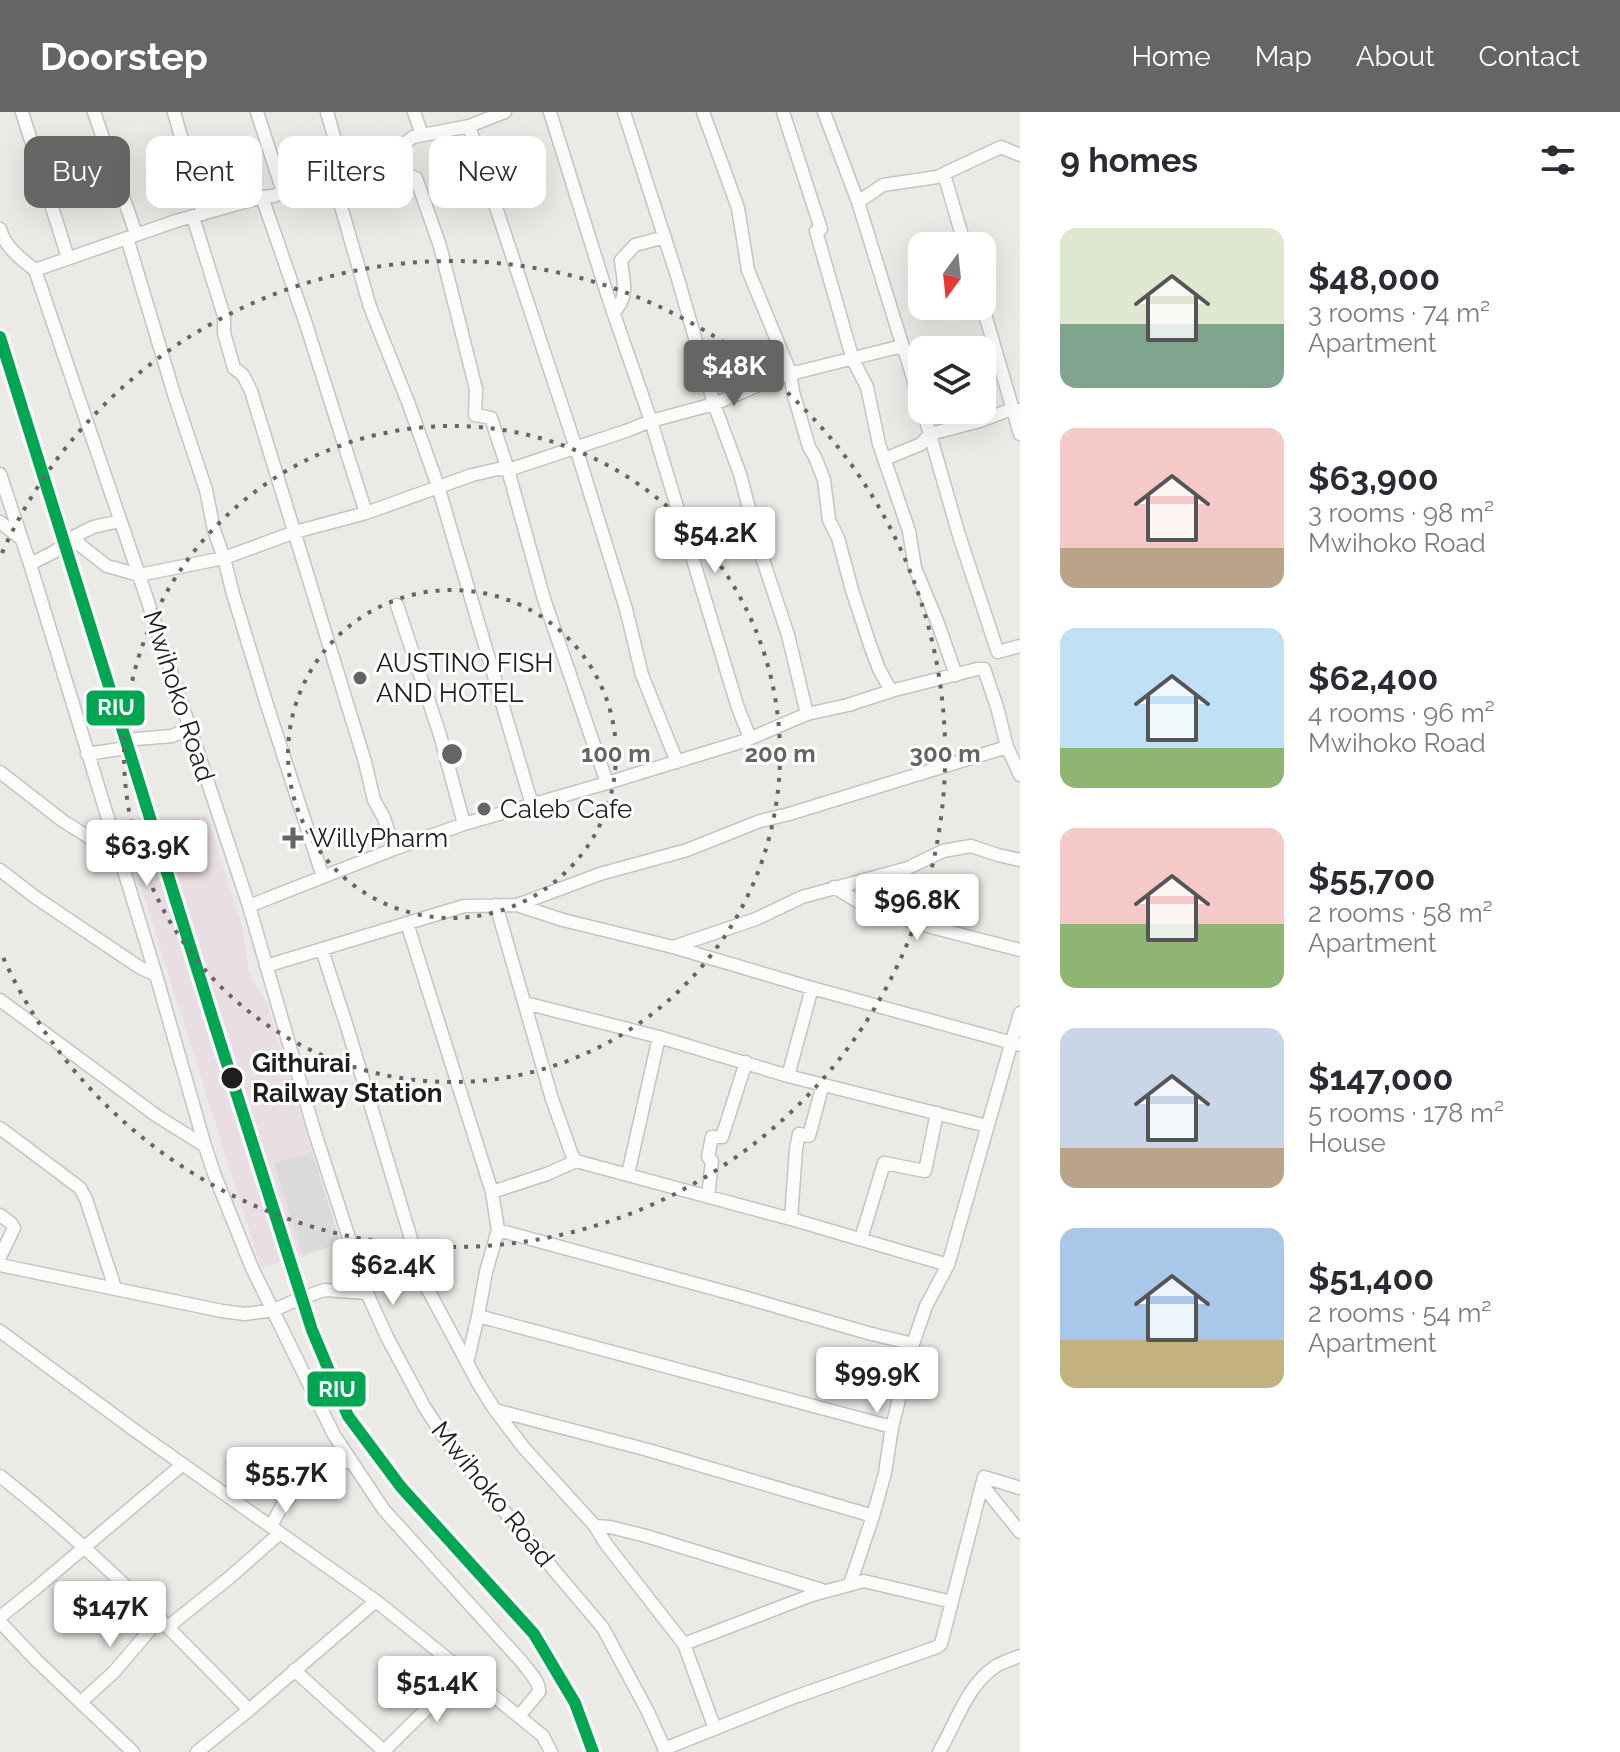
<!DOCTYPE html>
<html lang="en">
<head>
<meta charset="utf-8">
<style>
	:root { --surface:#fff; --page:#f7f7f7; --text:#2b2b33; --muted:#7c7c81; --accent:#666564 }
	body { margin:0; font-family:Raleway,sans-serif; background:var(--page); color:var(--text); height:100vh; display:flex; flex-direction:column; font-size:30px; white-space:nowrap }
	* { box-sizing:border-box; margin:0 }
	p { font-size:26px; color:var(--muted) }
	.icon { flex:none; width:44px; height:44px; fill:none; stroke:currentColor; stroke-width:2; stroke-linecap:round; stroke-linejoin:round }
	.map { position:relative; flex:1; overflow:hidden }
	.drawer { display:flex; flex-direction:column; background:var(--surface); width:600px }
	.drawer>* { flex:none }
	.top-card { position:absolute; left:24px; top:24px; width:760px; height:72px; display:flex; gap:16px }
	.needle { width:52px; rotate:195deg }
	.buttons { position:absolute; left:908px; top:120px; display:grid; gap:16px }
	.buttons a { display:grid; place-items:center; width:88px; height:88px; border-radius:16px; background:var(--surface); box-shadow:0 8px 32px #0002; font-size:40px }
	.price { position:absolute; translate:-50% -68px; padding:0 18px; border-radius:8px; background:#fff; color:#222; font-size:26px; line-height:52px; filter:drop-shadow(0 2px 4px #0008) }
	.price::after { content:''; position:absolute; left:50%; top:48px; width:24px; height:18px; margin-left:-12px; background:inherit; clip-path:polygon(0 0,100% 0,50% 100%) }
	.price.current { background:var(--accent); color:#fff }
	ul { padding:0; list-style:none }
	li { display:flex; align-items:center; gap:24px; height:200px; padding:0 40px }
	li span { display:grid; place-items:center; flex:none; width:224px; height:160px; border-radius:16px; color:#555 }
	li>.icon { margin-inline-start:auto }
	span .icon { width:96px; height:96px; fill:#fffc; stroke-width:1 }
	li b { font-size:34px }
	h2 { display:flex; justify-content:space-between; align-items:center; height:96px; padding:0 40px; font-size:34px }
	.tag { padding:0 28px; border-radius:16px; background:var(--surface); box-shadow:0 8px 32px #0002; font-size:28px; line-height:72px }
	.tag.current { background:var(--accent); color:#fff }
	header { display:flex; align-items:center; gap:48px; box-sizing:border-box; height:112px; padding:0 40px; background:var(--accent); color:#fff }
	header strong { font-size:38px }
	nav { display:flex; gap:44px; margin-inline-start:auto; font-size:28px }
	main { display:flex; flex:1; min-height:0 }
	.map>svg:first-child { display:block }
	.industrial { fill:#eadee5 }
	.religious { fill:#dadad8 }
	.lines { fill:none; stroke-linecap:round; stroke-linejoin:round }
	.minor-casing { stroke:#c5c4c2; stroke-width:15 }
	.minor { stroke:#fcfcfb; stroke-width:12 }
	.rail-1-casing { stroke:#fff; stroke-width:18 }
	.rail-1 { stroke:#00a651; stroke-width:12 }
	.ring { fill:none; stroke:#666564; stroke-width:4; stroke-dasharray:4 8 }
	.poi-dot { fill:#666564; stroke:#fff; stroke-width:3 }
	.stop-dot { fill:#1e1e1e; stroke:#fff; stroke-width:3 }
	.labels { text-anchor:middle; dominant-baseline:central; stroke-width:6; stroke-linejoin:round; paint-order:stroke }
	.poi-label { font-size:26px; fill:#1e1e1e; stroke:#fff; text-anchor:start }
	.street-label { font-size:26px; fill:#1e1e1e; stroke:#fff }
	.stop-label { font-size:26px; font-weight:bold; fill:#1e1e1e; stroke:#fff; text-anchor:start }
	.centre { fill:#666564; stroke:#fff; stroke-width:4 }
	.ring-label { font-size:24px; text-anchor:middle; font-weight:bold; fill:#666564; stroke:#fff; stroke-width:6; stroke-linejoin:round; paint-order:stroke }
	.line-badge { stroke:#fff; stroke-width:3 }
	.badge-label { font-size:22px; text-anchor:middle; font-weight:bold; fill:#fff }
</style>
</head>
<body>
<header>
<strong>Doorstep</strong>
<nav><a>Home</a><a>Map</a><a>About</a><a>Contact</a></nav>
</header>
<main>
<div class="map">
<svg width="1020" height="1640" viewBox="0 0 1020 1640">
	<rect width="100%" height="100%" fill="#eceae6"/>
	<path class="industrial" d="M206 702 243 818 248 855 255 874 266 889 341 1132 261 1156 126 727Z"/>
	<path class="religious" d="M312 1040 341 1132 303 1143 274 1051Z"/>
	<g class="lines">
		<g class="minor-casing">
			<path id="minor" d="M22 0 68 146
				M94 0 136 122
				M174 0 203 102
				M257 0 283 80
				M327 0 343 56
				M414 0 422 23
				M550 0 608 185 651 309 738 596 750 626
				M624 0 678 167 714 292 740 362 761 442 788 523 807 602
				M703 0 738 96 748 158 790 260 793 280 809 335 815 345 824 368 829 408 838 426 852 478 870 533 879 557 891 579
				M783 0 821 117 816 119 853 248 867 275 879 332 909 419 915 456 937 509 956 563
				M824 0 858 90 903 235
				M469 14 576 336 626 497 642 563 677 650
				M396 38 404 62 416 66 440 134 476 277 475 303 491 306 508 358 544 487 607 671
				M944 62 965 134
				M332 63 370 195 408 290 438 374 532 693
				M262 85 305 209 366 401
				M858 90 883 73 937 65 1001 35 1020 43
				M193 105 224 204V221L234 256 243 263 251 279 365 650 374 688 384 706 394 737
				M0 117C5 135 21 147 35 158L139 463 249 794 315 1021 367 1181 387 1225 425 1296 455 1341 603 1516 648 1600 666 1640
				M127 126 174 282 206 378 214 418 224 446 233 482 267 593 323 765
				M35 158 176 109 262 85 273 84 316 69 332 63 354 50 396 38 413 25 469 14 505 0
				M982 192 1020 322
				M613 201C630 184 623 170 621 148L635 133 665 125
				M923 298 958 420 997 538 998 540 1020 534
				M885 347 921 332 930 322 980 309 1012 297 1020 298
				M0 362 30 452 156 863 205 1034 215 1064 252 1156 334 1323 384 1398 522 1550C528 1559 540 1569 539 1580L519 1604
				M0 410 19 425
				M75 424 80 433 107 454 139 463 224 446 295 420 366 401 472 363 498 357 508 358 626 319 651 309 714 292 790 260H798L894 236 903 235 906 243 922 296
				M30 452 54 440 75 424 93 415 120 409
				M397 493 440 623 464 712
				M87 642 120 637 136 627 172 624 190 616
				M0 660 63 709 87 724 116 736
				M0 758 35 785 139 855 156 863
				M834 775 869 796 935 816 1020 838
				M496 793 552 987 572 1043 576 1049 791 1107 948 1153
				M517 793 600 762 687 738 760 709 789 702 1007 635
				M249 794 394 737 464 712 607 671 744 629 807 602 848 593 891 579 977 557H984L997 595 1007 635 1020 663
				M407 811 492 1080 498 1118 486 1160 478 1204 467 1251
				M673 835 756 807 802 785 908 756 943 739 971 734 998 743 1020 748
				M322 838 348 918 424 1170 478 1271 495 1298 524 1336 595 1414 606 1432 684 1532 715 1617
				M266 854 464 794 517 793 563 808 673 835 812 876 1020 933
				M0 888 157 1004 205 1034
				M525 891 659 925 788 964 987 1014
				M788 964 812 876
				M0 1016 80 1076 86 1087 115 1176
				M628 1062 659 925
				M492 1080 547 1062 576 1049
				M708 1085 712 1049 708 1045 712 1025H722L746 950
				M0 1103 11 1111 14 1116 0 1145
				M791 1107 796 1037 799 1022 809 1024 823 972
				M498 1118 733 1182 868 1221 913 1232
				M861 1127 884 1051 925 1059 937 1001
				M0 1153 222 1199 245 1202 274 1198 301 1186 325 1178 367 1181
				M478 1204 892 1315
				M0 1219 137 1320 376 1489 543 1624 551 1640
				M495 1298 648 1338 873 1404
				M0 1364C90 1435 170 1516 249 1598
				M982 1373 1020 1420
				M271 1414 283 1392 307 1364 322 1362 350 1348
				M595 1414 610 1415 646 1424 822 1478
				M850 1472 873 1404 885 1361 892 1315 913 1232 926 1194 948 1153 1020 901
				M0 1505 35 1477 183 1352
				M0 1510 36 1548 133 1640
				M169 1514 229 1466 280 1421
				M684 1532 812 1483 864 1469 952 1490
				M294 1558 385 1640
				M81 1590 114 1560 160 1506
				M664 1637 789 1587 937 1535 941 1532 984 1365 1020 1376
				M384 1639 465 1559
				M197 1640 249 1598 376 1489
				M939 1640C956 1611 967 1573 996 1554 1003 1550 1012 1547 1020 1544"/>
		</g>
		<use href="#minor" class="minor"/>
		<g class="rail-1-casing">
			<path id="rail-1" d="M0 225 214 911 312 1218 348 1304 401 1375 534 1522 575 1591 593 1640"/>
		</g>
		<use href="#rail-1" class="rail-1"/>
	</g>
	<g class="ring">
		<circle cx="452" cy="642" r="164"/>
		<circle cx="452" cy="642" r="328"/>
		<path d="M2 441A493 493 0 1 1 2 843"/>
	</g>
	<g class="poi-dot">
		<circle cx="360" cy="566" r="8"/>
		<circle cx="484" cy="697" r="8"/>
		<path d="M289 714h8v8h8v8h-8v8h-8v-8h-8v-8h8z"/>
	</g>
	<circle class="stop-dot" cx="232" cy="966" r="12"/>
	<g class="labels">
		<g class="poi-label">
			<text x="376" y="551">AUSTINO FISH<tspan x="376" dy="30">AND HOTEL</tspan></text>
			<text x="500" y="697">Caleb Cafe</text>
			<text x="309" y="726">WillyPharm</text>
		</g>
		<g class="street-label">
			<text transform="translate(179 584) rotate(72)">Mwihoko Road</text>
			<text transform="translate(493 1382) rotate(51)">Mwihoko Road</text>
		</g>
		<g class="stop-label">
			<text x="252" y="951">Githurai<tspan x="252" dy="30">Railway Station</tspan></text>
		</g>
	</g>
	<circle cx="452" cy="642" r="12" class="centre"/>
	<g class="ring-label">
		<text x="616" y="650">100 m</text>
		<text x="780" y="650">200 m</text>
		<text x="945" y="650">300 m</text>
	</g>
	<g class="line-badge">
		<rect x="85" y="577" width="61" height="38" rx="8" fill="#00a651"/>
		<rect x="306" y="1258" width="61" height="38" rx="8" fill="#00a651"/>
	</g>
	<g class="badge-label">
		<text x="116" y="603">RIU</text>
		<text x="337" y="1285">RIU</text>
	</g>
</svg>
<div class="buttons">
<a><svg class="needle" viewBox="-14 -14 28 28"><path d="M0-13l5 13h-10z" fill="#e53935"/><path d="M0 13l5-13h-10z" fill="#7c7c81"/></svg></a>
<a><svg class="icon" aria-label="layers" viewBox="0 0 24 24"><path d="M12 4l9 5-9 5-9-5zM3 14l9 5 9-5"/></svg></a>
</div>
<b class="price current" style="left:734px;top:296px">$48K</b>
<b class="price" style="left:715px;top:463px">$54.2K</b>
<b class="price" style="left:147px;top:776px">$63.9K</b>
<b class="price" style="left:917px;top:830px">$96.8K</b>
<b class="price" style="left:393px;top:1195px">$62.4K</b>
<b class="price" style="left:877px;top:1303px">$99.9K</b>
<b class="price" style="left:286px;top:1403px">$55.7K</b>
<b class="price" style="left:110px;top:1537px">$147K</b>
<b class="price" style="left:437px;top:1612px">$51.4K</b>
<div class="top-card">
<a class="tag current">Buy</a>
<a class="tag">Rent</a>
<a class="tag">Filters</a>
<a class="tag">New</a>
</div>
</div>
<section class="drawer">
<h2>9 homes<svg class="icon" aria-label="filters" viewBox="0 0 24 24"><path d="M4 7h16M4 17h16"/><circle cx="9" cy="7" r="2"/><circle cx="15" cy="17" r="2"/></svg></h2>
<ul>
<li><span style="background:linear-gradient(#dfe7d0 60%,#7fa58c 0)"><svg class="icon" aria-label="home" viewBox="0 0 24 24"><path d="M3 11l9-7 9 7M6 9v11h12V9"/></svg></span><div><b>$48,000</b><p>3 rooms · 74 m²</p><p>Apartment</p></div></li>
<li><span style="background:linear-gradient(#f6c9c9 75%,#b9a48a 0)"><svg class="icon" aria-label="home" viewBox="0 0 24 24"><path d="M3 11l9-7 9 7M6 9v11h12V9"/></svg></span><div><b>$63,900</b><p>3 rooms · 98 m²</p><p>Mwihoko Road</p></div></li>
<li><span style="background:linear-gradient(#bfe0f5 75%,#8fb573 0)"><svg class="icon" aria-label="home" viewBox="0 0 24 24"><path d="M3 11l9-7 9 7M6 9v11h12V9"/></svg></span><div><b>$62,400</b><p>4 rooms · 96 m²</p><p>Mwihoko Road</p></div></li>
<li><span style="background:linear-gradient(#f6c9c9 60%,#8fb573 0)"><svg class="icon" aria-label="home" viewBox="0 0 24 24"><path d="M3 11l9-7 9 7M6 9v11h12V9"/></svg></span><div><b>$55,700</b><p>2 rooms · 58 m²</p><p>Apartment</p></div></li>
<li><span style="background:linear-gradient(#c9d6e8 75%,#b9a48a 0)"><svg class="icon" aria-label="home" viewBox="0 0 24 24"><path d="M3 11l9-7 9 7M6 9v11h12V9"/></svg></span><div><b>$147,000</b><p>5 rooms · 178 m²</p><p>House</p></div></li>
<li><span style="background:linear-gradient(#a9c7e8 70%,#c2b280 0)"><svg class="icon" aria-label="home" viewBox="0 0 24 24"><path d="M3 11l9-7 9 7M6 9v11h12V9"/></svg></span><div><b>$51,400</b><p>2 rooms · 54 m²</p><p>Apartment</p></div></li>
</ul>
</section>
</main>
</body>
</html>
